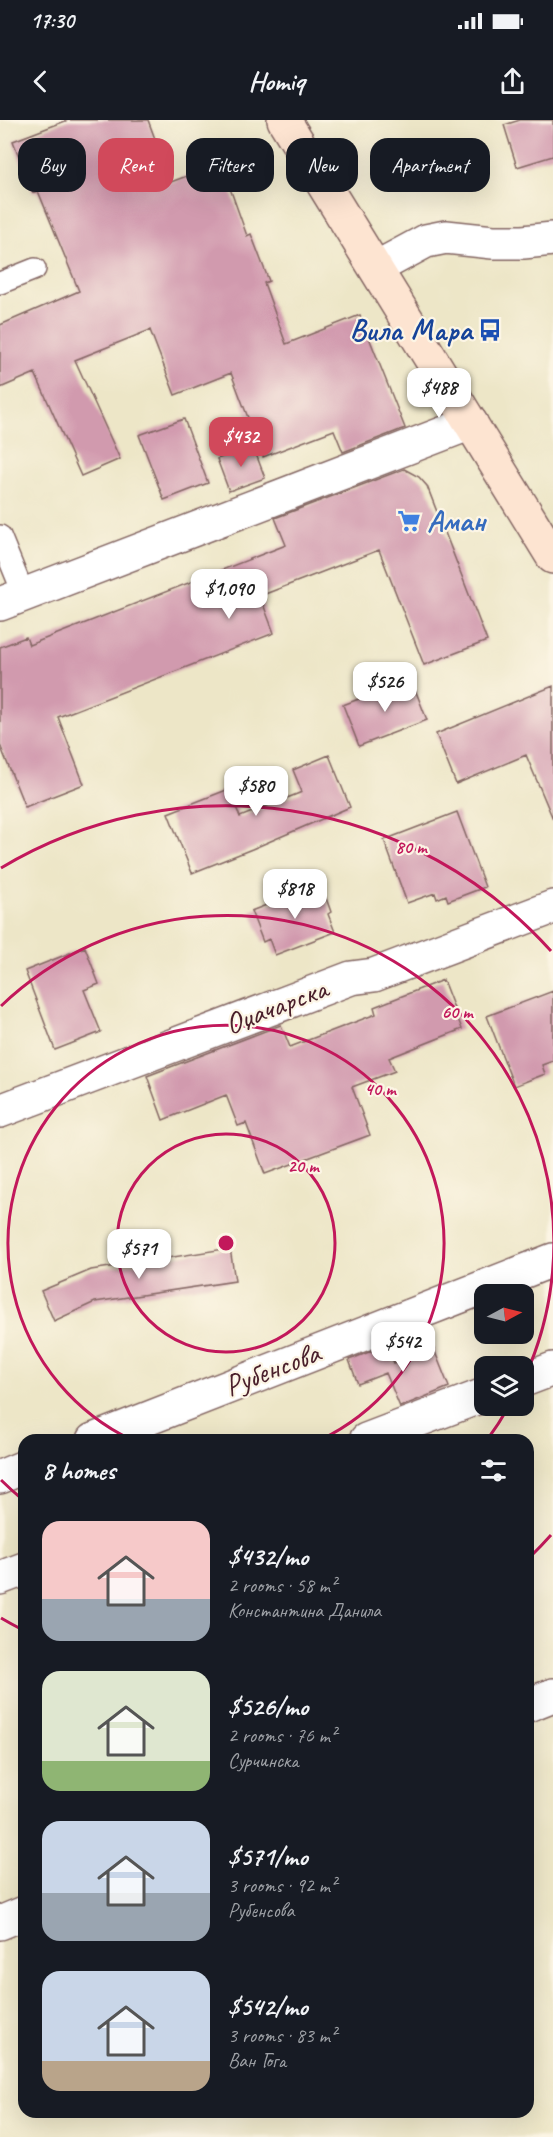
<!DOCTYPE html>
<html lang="en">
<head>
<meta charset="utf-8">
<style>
	:root { --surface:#171b24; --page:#242831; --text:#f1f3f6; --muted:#9ea1a6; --accent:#d1495b }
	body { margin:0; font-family:Caveat,sans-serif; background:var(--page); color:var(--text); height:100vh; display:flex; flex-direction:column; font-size:22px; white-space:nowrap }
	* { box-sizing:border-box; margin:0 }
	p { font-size:20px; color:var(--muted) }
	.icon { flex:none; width:33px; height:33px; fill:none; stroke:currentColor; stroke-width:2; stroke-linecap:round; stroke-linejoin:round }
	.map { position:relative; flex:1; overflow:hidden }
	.details { position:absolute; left:18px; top:1314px; width:516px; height:684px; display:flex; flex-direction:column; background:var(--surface); border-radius:18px; box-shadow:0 6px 24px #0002 }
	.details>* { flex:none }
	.hud { position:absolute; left:18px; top:18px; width:518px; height:54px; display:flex; gap:12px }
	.needle { width:39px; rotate:83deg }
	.buttons { position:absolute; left:474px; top:1164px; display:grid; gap:12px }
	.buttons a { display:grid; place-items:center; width:60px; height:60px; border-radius:12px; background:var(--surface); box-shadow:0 6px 24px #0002; font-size:30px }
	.price { position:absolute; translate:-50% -51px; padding:0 14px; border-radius:12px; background:#fff; color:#222; font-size:20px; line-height:39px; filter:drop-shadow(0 2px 3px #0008) }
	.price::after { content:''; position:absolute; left:50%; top:36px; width:18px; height:14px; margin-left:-9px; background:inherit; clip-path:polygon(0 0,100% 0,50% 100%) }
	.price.current { background:var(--accent); color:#fff }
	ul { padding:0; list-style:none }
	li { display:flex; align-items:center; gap:18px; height:150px; padding:0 24px }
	li span { display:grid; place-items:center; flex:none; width:168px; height:120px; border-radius:18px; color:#555 }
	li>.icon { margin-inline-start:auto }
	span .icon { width:72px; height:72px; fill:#fffc; stroke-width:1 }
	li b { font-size:26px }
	h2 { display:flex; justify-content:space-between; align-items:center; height:72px; padding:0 24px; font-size:26px }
	.tag { padding:0 21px; border-radius:18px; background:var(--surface); box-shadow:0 6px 24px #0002; font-size:21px; line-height:54px }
	.tag.current { background:var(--accent); color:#fff }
	.status { display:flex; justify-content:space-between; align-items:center; height:42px; padding:0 30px; background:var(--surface); direction:ltr }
	.status svg { height:16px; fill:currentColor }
	header { display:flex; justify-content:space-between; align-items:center; height:78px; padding:0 24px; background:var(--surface); font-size:27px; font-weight:700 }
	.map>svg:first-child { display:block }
	.building { fill:#d19aae }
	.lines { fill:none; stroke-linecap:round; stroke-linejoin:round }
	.service-casing { stroke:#836562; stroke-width:24 }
	.minor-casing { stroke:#836562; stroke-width:36 }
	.secondary-casing { stroke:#836562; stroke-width:36 }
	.service { stroke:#fff; stroke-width:21 }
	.minor { stroke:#fff; stroke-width:33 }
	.secondary { stroke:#fde4d1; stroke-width:33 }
	.ring { fill:none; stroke:#c2185b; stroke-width:3 }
	.labels { text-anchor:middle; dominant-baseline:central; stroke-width:4.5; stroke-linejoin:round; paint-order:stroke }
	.transit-label { font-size:30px; font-weight:bold; fill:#164399; stroke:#fcf5e5; text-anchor:end }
	.shop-label { font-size:30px; font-weight:bold; fill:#366cbe; stroke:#fcf5e5; text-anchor:start }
	.street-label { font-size:30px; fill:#4a1f2b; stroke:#fcf5e5 }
	.centre { fill:#c2185b; stroke:#fcf5e5; stroke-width:3 }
	.ring-label { font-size:18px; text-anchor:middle; font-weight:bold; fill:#c2185b; stroke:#fcf5e5; stroke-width:4.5; stroke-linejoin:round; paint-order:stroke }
</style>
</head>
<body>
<div class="status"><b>17:30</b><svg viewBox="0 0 49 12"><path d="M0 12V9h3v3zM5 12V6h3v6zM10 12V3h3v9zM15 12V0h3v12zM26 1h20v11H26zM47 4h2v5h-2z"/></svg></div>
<header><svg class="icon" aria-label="back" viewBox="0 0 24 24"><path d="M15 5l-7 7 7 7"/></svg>Homiq<svg class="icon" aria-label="share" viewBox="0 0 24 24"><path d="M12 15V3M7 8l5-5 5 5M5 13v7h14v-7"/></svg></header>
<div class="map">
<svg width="553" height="2017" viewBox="0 0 553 2017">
	<rect width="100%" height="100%" fill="#fcf5e5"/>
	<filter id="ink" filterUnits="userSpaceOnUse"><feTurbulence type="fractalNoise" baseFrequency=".0167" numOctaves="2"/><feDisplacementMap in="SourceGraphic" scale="12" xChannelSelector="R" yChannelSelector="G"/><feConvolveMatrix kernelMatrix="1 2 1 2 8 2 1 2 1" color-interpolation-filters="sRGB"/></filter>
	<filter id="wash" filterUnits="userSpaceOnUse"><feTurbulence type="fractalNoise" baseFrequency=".008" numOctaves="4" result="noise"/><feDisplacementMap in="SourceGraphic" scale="24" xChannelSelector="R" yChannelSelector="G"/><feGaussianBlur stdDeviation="1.35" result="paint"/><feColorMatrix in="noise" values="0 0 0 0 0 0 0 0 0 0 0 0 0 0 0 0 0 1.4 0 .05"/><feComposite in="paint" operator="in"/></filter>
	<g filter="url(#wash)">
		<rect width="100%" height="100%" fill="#ede6c7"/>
		<g id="blocks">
			<path class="building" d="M68 0H148L171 62 221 43 247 116 251 114 269 161 264 163 286 224 360 195 405 308 343 332 334 310 263 337 231 253 175 275 150 210 75 240 120 339 81 356 35 253 0 268V205L79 171 38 71 33 73 13 21Z
				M520 0H553V36L517 47 504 5Z
				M184 299 208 363 164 380 139 315Z
				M253 326 265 358 229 371 217 339Z
				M404 349 419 357 427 366 487 521 424 545 379 430 260 476 274 513 58 597 84 664 25 687 0 625V527L26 517 29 525 286 425 275 398Z
				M411 559 427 600 359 626 343 585Z
				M553 566V699L526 635 456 664 436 614Z
				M329 635 350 687 252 729 192 753 168 693 229 669 240 697 302 672 293 650Z
				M457 692 485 767 448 781 446 775 437 779 435 773 407 783 384 720Z
				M321 764 331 792 328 794 335 812 275 835 269 819 263 822 251 791Z
				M85 827 99 864 84 870 101 912 55 930 25 851Z
				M443 860 462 909 389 938 395 951 352 967 370 1015 265 1054 246 1003 238 1006 226 975 163 1000 147 956 281 905 290 927 376 894 374 887Z
				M553 871V941L542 945 545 954 514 966 487 896Z
				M230 1128 235 1161 95 1182 54 1201 41 1171 91 1150Z
				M387 1225 394 1243 433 1227 449 1267 400 1287 386 1253 358 1264 349 1240Z"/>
		</g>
	</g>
	<g filter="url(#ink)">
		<use href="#blocks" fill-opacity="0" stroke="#836562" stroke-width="1.5"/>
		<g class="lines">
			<g class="service-casing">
				<path id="service" d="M0 163 35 149
					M0 416 24 475"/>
			</g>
			<g class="minor-casing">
				<path id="minor" d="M376 148 426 121 446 117 493 122H523L553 119
					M0 484 471 303
					M0 991 351 858 374 855 553 787
					M524 1260 553 1249
					M93 1320 553 1140
					M366 1320 484 1275
					M0 1357 24 1347
					M0 1458 24 1449
					M528 1585 553 1575
					M0 1803 24 1793"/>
			</g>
			<g class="secondary-casing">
				<path id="secondary" d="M284 0 553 437"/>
			</g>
			<use href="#service" class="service"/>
			<use href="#minor" class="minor"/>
			<use href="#secondary" class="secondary"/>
		</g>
	</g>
	<g class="ring">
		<circle cx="226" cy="1123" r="109"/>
		<path d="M132 1320A218 218 0 1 1 320 1320"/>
		<path d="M509 1286A327 327 0 0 1 487 1320M22 1379A327 327 0 0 1 1 1360M1 886A327 327 0 0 1 524 1259"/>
		<path d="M551 1415A437 437 0 0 1 530 1437M21 1509A437 437 0 0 1 1 1498M1 748A437 437 0 0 1 551 831"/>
	</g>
	<defs>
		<g id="bus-bare" transform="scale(1.8)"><path d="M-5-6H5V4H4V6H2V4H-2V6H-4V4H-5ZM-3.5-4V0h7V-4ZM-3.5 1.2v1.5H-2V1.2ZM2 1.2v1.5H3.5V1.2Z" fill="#1a4fb4" stroke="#fcf5e5" stroke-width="2.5" paint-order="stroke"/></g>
		<g id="supermarket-bare" transform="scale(1.8)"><path d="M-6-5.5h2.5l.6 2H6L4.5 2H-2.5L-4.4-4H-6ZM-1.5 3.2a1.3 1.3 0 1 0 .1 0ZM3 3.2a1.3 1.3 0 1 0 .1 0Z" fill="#3f7fe0" stroke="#fcf5e5" stroke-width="2.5" paint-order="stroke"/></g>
	</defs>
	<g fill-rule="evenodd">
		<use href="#bus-bare" x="490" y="210"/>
		<use href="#supermarket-bare" x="409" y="401"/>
	</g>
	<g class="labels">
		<g class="transit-label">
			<text x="472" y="210">Вила Мара</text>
		</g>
		<g class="shop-label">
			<text x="427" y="401">Аман</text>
		</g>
		<g class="street-label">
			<text transform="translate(276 886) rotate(-21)">Оџачарска</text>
			<text transform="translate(272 1249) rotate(-21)">Рубенсова</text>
		</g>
	</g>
	<circle cx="226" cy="1123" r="9" class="centre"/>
	<g class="ring-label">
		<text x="411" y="733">80 m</text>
		<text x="457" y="898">60 m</text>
		<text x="380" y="975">40 m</text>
		<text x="303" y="1052">20 m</text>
	</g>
</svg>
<div class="buttons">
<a><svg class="needle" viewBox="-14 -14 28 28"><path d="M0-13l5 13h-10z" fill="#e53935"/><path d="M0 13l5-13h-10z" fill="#9ea1a6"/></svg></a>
<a><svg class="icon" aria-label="layers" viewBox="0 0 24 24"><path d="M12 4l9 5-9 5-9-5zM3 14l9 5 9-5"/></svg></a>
</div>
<b class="price" style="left:439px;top:299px">$488</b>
<b class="price current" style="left:241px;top:348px">$432</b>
<b class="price" style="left:229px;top:500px">$1,090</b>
<b class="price" style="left:385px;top:593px">$526</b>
<b class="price" style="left:256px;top:697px">$580</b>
<b class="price" style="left:295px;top:800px">$818</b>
<b class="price" style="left:139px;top:1160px">$571</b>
<b class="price" style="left:403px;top:1253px">$542</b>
<div class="hud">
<a class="tag">Buy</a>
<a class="tag current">Rent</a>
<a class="tag">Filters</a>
<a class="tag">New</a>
<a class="tag">Apartment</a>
</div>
<section class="details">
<h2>8 homes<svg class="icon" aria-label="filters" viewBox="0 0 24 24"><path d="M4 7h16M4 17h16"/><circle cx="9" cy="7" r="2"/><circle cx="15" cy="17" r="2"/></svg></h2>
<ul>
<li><span style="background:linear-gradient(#f6c9c9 65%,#9aa5b1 0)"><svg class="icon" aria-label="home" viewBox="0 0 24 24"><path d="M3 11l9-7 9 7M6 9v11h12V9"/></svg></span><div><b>$432/mo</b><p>2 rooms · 58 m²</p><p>Константина Данила</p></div></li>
<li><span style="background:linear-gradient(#dfe7d0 75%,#8fb573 0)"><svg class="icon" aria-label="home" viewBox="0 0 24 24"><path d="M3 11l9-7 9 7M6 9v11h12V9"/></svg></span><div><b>$526/mo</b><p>2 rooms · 76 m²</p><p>Сурчинска</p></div></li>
<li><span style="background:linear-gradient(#c9d6e8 60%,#9aa5b1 0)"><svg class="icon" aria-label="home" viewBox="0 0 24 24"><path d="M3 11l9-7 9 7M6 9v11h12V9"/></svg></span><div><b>$571/mo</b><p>3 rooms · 92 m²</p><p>Рубенсова</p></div></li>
<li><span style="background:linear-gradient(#c9d6e8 75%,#b9a48a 0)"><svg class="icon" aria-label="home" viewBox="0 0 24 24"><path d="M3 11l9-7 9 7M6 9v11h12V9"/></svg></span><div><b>$542/mo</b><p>3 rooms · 83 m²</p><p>Ван Гога</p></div></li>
</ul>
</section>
</div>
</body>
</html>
